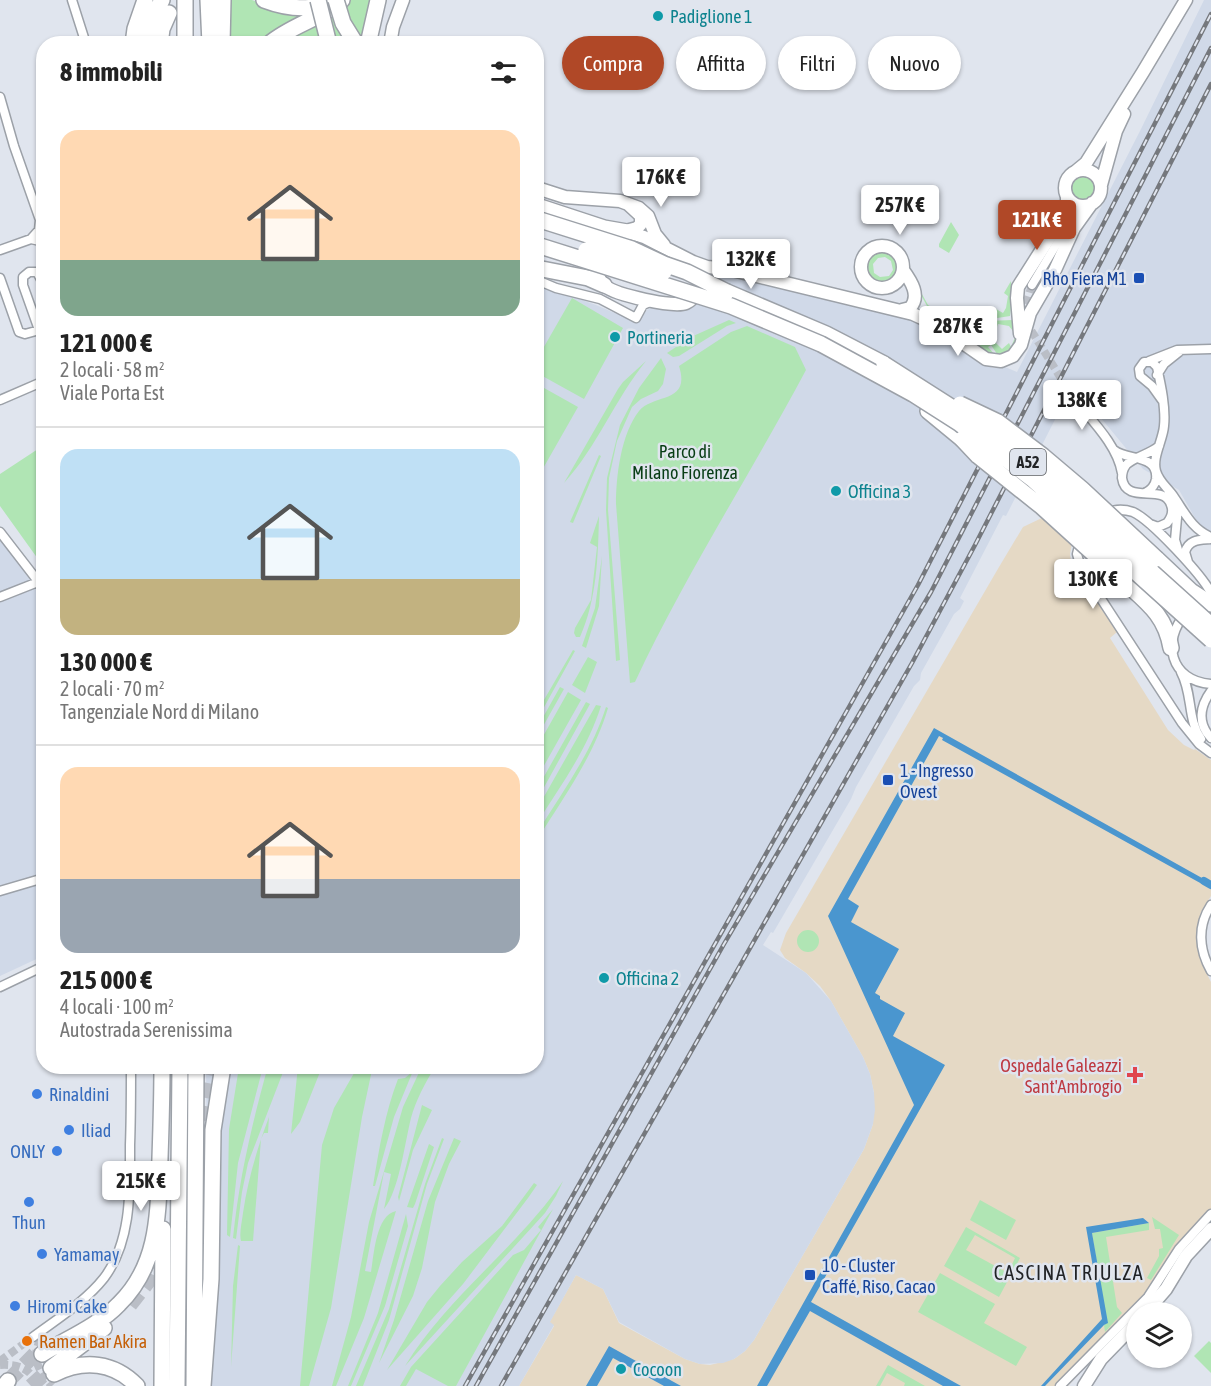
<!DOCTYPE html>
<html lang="it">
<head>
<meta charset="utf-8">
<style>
	:root { --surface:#fff; --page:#f6f6f6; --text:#222; --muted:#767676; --line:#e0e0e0; --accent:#b04827 }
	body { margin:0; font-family:"Asap Condensed",sans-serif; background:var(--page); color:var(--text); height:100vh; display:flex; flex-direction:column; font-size:22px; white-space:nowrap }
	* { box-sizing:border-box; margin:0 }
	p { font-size:20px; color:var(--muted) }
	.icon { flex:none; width:33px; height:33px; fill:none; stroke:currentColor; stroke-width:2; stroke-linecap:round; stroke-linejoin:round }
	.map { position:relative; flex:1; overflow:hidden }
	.details { position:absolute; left:36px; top:36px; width:508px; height:1038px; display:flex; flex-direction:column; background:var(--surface); border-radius:24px; box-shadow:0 2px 4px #0004 }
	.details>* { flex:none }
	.banner { position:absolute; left:562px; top:36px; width:558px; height:54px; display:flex; gap:12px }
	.tools { position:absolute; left:1126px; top:1302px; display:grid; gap:12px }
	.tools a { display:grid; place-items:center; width:66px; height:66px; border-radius:50%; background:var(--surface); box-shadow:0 2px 4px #0004; font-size:30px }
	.price { position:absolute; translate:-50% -51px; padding:0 14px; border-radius:6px; background:#fff; color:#222; font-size:20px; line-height:39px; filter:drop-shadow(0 2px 3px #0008) }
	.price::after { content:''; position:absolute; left:50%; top:36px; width:18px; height:14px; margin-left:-9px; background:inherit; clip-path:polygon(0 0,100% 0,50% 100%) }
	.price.on { background:var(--accent); color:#fff }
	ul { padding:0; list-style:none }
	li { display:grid; align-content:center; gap:12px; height:318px; padding:0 24px }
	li+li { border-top:2px solid var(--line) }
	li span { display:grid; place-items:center; height:186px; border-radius:18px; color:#555 }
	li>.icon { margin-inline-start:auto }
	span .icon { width:108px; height:108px; fill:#fffc; stroke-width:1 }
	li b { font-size:26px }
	h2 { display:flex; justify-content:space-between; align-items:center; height:72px; padding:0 24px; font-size:26px }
	.chip { padding:0 21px; border-radius:27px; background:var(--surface); box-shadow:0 2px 4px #0004; font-size:21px; line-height:54px }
	.chip.on { background:var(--accent); color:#fff }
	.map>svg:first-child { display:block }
	.commercial { fill:#e5d9c5 }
	.built { fill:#d0d9e8 }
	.green { fill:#b0e5b4; fill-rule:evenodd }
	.water { fill:#4a96cf }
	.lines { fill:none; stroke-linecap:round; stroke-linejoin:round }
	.canal { stroke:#4a96cf; stroke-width:8 }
	.street-tunnel { stroke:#babec6; stroke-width:8; stroke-dasharray:8 4; stroke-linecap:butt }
	.highway-tunnel { stroke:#babec6; stroke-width:15; stroke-dasharray:15 8; stroke-linecap:butt }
	.street-casing { stroke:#9ca1a8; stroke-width:11 }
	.secondary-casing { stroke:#9ca1a8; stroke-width:15 }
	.highway-casing { stroke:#9ca1a8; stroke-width:18 }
	.street { stroke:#fff; stroke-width:8 }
	.secondary { stroke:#fff; stroke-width:12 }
	.highway { stroke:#fff; stroke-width:15 }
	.rail-casing { stroke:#75787d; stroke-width:4.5 }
	.rail { stroke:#e0e5ee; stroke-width:2; stroke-dasharray:7; stroke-linecap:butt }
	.highway-bridge-casing { stroke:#9ca1a8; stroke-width:18; stroke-linecap:butt }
	.highway-bridge { stroke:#fff; stroke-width:15 }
	.culture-dot { fill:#0f9aa8; stroke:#e0e5ee; stroke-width:2 }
	.transit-dot { fill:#1a4fb4; stroke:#e0e5ee; stroke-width:2 }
	.health-dot { fill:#e0444e; stroke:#e0e5ee; stroke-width:2 }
	.shop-dot { fill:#3f7fe0; stroke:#e0e5ee; stroke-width:2 }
	.food-dot { fill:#e8710a; stroke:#e0e5ee; stroke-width:2 }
	.labels { text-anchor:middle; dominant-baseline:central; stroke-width:5; stroke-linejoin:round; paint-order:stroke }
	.shield { fill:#e0e5ee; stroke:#5a5d62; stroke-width:1.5 }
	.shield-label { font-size:16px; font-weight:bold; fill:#212326 }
	.culture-label { font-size:18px; fill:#0d838f; stroke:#e0e5ee; text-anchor:start }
	.transit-label { font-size:18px; fill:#164399; stroke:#e0e5ee; text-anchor:start }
	.park-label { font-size:18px; fill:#083d15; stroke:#e0e5ee }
	.health-label { font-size:18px; fill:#be3a42; stroke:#e0e5ee; text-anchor:end }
	.shop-label { font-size:18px; fill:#366cbe; stroke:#e0e5ee; text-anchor:start }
	.food-label { font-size:18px; fill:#c56008; stroke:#e0e5ee; text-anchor:start }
	.neighbourhood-label { font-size:20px; letter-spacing:1.5px; fill:#212326; stroke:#e0e5ee }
</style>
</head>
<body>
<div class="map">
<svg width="1211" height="1386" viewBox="0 0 1211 1386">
	<rect width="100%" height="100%" fill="#e0e5ee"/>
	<path class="commercial" d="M1046 516 1072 543 1070 554 1074 584 1084 583 1117 632 1110 638 1168 730 1184 745 1194 750 1195 749 1211 760V896L1201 912 1196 936 1201 962 1211 982V1220L1186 1246 1157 1290 1068 1386H519L554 1326 549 1323 576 1275 603 1289 619 1323 685 1359 700 1364 710 1365 734 1359 745 1351 754 1340 864 1149 873 1124 874 1093 870 1074 863 1057 831 1001 820 986 806 973 785 958 780 950 786 933 999 567 1023 527Z"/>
	<path class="built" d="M1204 0H1211V546L1179 490 1143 469 1073 384 1006 516 1003 515 960 598 964 601 960 609 954 614 921 673 920 680 914 686 856 787 851 799 773 933 771 932 763 945 806 973 831 1001 863 1057 870 1074 874 1093 875 1110 873 1124 864 1149 754 1340 745 1351 734 1359 723 1363 700 1364 685 1359 619 1322 603 1289 576 1275 550 1322 554 1325 519 1386H212V1248L207 1157 206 1067 537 1066V284L596 305 638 323 647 310 651 308 676 309 707 279 715 274 900 316 933 329 983 364 993 368 1005 367 1017 372 1141 129Z
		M0 538 44 599 43 956 0 976Z"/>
	<path class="green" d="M229 0H252L272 8 306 15 268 36 260 43 226 44Z
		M349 0H373L365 43 279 44Z
		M1071 189a12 12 0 1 1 24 0a12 12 0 1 1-24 0Z
		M951 222 959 235 949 253 939 247V244Z
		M882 251C895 253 901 263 897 276L886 283 873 281C863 269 866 255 882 251ZM885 257 891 261 893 270 889 276 880 277 874 273 873 264 878 258Z
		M1011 281V306L1010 316 991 319 996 309 1003 313 1006 308 1008 296 1004 293Z
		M917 285 928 305 942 313 947 320 952 321 956 317 964 327 987 321 1013 320C1018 339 1019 353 996 355L997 354 991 345 988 347 995 355C986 353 972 346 969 337L992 339 1002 349 1009 343 1011 347 1016 335 1009 326 998 324 994 335 970 331 960 332 932 315 916 286Z
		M572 298 623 328 584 399 537 373V359Z
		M729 320 736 323 727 326 679 356 673 357 667 353 691 337Z
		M747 326 795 347 806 370C750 475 685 575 635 682L630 683 616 504C616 476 621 434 639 411 654 393 691 404 679 366L731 332Z
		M661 358 666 369 663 384 658 391 641 399 632 407 617 441 609 478 608 510 620 660 616 661 606 510 607 478 620 425 639 388Z
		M646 361C615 399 597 447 564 483L618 389 623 382Z
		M537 384 578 407 537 479Z
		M43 429V566L0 506V474L38 449Z
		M599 455 601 456 573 523 570 522Z
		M599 516C598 557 597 599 580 637H576L574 633 575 628 591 600 597 547 590 543Z
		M602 556 599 606 586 648 582 646 595 608Z
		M573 650 575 651 537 720V703L541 705Z
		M588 657 597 662 585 693 572 685Z
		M560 687 564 689 537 737V728Z
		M568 692 581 700 537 778V747Z
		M586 702 590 704 537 800V789Z
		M596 705 601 706C587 750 561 785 537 823V815L539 811 537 809Z
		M606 707 608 708C594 756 563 798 537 840V833C562 792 591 754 606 707Z
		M797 941a11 11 0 1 1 22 0a11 11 0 1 1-22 0Z
		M268 1066 285 1067 248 1163 242 1192 236 1239 233 1238C239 1178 252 1124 268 1066Z
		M298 1066 322 1067 300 1122 291 1134Z
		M422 1066 435 1067C425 1083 416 1100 411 1118 405 1142 399 1191 384 1209L391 1174 384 1172 365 1271 371 1272C374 1254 376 1215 396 1211L364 1318 336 1386H332L351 1317 369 1222 403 1107Z
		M239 1067H263L238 1163 230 1237 227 1235 229 1129Z
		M357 1068 364 1072 366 1070H372L362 1117 331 1308 309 1386H300L322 1145 334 1108Z
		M413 1071 394 1117 375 1186H373C379 1149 385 1113 398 1079L405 1078Z
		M422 1105 432 1110 413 1150 399 1201 398 1197Z
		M269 1117 268 1133H264L261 1139 253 1241H241C239 1233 242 1222 243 1213 248 1179 257 1149 269 1117Z
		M442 1138 444 1139 427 1184 389 1320 363 1386H356L389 1309 425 1184Z
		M454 1138 461 1141 449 1164 435 1202 422 1268 413 1296 379 1363 394 1320 428 1201Z
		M429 1144 434 1147 415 1204 413 1208 407 1207Z
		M563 1181 556 1196 545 1213 405 1366C448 1296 517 1248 563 1181Z
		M534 1183 537 1185 528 1198 463 1284 387 1370 427 1302 440 1286 462 1262 502 1226Z
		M980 1200 1016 1220 1006 1240 970 1220Z
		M553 1209 456 1386H448L416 1369 406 1386H400L411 1367 513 1255 524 1250 541 1230 538 1227Z
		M406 1214 408 1226 385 1306 351 1386H348L378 1313Z
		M1152 1217 1179 1235 1151 1280 1147 1278 1159 1256V1249L1163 1248 1160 1229H1155Z
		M1149 1223V1230L1106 1237 1117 1307 1122 1313 1105 1332 1104 1325 1107 1323 1092 1233Z
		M966 1227 1020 1258 999 1297 944 1266ZM975 1235 1015 1258 1008 1273 966 1250Z
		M238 1245 240 1246 231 1367 233 1286Z
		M940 1273 995 1304 984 1323 1027 1347 1016 1366 918 1312Z
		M1209 1341 1211 1343V1373L1194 1356Z
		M888 1365 925 1386H904L905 1383 887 1373 880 1386H876Z"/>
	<path class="water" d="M934 728 1202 878 1201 880 1204 881 1202 884 942 740 943 738 939 736 848 899 859 906 851 922 899 949 875 993 880 996V999L905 1013 893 1036 945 1065 811 1302 961 1386H943L810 1311 767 1386H757L914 1105 828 916Z
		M1143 1218 1149 1223 1092 1233 1108 1323 1104 1325 1045 1386H1041L1102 1319 1086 1227Z
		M609 1346 681 1386H664L613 1358 597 1386H586Z"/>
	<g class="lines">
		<path class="canal" d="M1204 881 1211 885"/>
		<path class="street-tunnel" d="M1032 285 1025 307 1029 327 1072 396
			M41 1339C30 1357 39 1372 52 1386
			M0 1361 33 1337
			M0 1365C17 1364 32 1368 37 1386"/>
		<path class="highway-tunnel" d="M199 1120 210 1066
			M130 1305 151 1278 164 1253
			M8 1381 40 1349
			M31 1386 51 1368"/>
		<g class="street-casing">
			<path id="street" d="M72 0 86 44
				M0 97 14 146 40 220 39 230 31 239
				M0 250 31 239 44 242
				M0 278 19 332 25 334 43 329
				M537 280 556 288 600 299 636 318
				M1032 285 1065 230 1078 213
				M636 318 643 305 652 301
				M39 330 23 285V277L29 272H37L44 285
				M1149 361 1177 350 1211 349
				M1157 375 1164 364 1179 352
				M1072 396C1090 419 1117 444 1122 473
				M0 400 44 381
				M1162 400 1152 386 1140 376 1139 369 1144 362H1152L1157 367C1161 385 1166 408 1164 426 1163 440 1152 457 1156 471 1159 482 1168 488 1174 497 1185 513 1192 529 1211 537
				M1114 450C1127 461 1159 454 1156 479 1155 486 1151 490 1145 493
				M1106 513C1115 509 1124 509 1133 512 1151 520 1202 575 1211 593
				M1150 524 1158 527 1167 523C1171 518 1174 512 1171 505 1164 482 1126 506 1122 478 1122 474 1123 469 1126 465 1132 458 1150 454 1159 446
				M0 532 44 589
				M1081 538 1077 554 1081 568 1182 723 1199 744 1211 753
				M1178 550 1175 540 1178 507
				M1188 562 1185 552C1189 539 1200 540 1211 539
				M1078 563 1079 583
				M0 597 38 582
				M1186 613C1161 641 1170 681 1211 684
				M1181 672C1193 694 1187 719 1201 739
				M1211 691C1200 706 1197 723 1211 738
				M0 891 44 878
				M1211 905C1197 926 1199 950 1211 971
				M0 987 44 966
				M33 1337C57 1319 85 1302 104 1278 132 1241 130 1189 130 1145 131 1119 131 1093 131 1066
				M1060 1386 1148 1297 1179 1249 1211 1214"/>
		</g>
		<g class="secondary-casing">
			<path id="secondary" d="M390 44 393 27 403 0
				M1065 188a18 18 0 1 1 36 0a18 18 0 1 1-36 0Z
				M1075 172 1086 163 1143 72 1186 0
				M1101 185 1116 131 1124 114
				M537 188 565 197 620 201 639 208 648 216 655 234 664 245
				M627 232 644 237 693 262 698 267
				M618 233 637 228 641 224V216L628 204
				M861 267a21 21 0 1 1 42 0a21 21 0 1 1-42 0Z
				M598 256C596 268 596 278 605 286 616 295 674 308 686 303 693 300 696 295 699 289
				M693 262 707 267 728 269 913 314 937 325 986 359 1001 361 1013 356 1021 345 1030 313 1055 270 1074 228 1092 203
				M902 310 910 308C921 296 911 281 903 270
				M1020 334 1017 298 1018 287 1067 210V197
				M1146 1312 1166 1289 1186 1256 1211 1229
				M1084 1386 1101 1359 1137 1322"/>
		</g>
		<g class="highway-casing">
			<path id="highway" d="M208 0 210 44
				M264 0C285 8 305 11 327 4
				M133 44 135 29 145 0
				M147 44 152 18 162 0
				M160 44 162 29 169 13
				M185 44V0
				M222 44 223 0
				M269 44C291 25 323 18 342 0
				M368 44 378 0
				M537 206 604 228 627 232
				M537 268 588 278 604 285
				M727 292 826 334 884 364
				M928 411 962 439
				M1157 559 1191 591 1211 604
				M1118 576C1143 600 1165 612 1171 648
				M42 1354C68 1338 98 1326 119 1304 160 1264 158 1211 160 1158 161 1128 162 1097 162 1066
				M51 1368 104 1328
				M54 1374C84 1359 114 1362 137 1386
				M4 1386 8 1381
				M162 1386 163 1229
				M177 1386 180 1066
				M194 1386 196 1066
				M203 1386 211 1279 213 1130 223 1066"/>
		</g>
		<use href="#street" class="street"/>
		<use href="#secondary" class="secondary"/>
		<use href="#highway" class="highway"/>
		<g class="rail-casing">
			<path id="rail" d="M465 1386 918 585 1211 14
				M476 1386 724 944 931 592 1211 48
				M501 1386 912 663 975 545 1211 84"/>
		</g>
		<use href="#rail" class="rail"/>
		<g class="highway-bridge-casing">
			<path id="highway-bridge" d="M318 0 329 44
				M336 0 343 23 356 44
				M537 219 632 249 664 264 687 272 727 292
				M537 245 731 306 821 344 913 394 960 424 1032 479 1211 640
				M586 250 664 272
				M884 364 964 415 1042 473 1211 625
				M960 404 998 422 1043 456 1082 489 1157 559
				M962 439 978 456 1042 507 1118 576"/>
		</g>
		<use href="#highway-bridge" class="highway-bridge"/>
	</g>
	<g class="culture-dot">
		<circle cx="658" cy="16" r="6"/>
		<circle cx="615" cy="337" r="6"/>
		<circle cx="836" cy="491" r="6"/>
		<circle cx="604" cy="978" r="6"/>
		<circle cx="621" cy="1369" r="6"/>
	</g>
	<g class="transit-dot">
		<rect x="1133" y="272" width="12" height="12" rx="3"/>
		<rect x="882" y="774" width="12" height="12" rx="3"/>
		<rect x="804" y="1269" width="12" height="12" rx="3"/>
	</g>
	<path class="health-dot" d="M1132 1066h6v6h6v6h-6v6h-6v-6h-6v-6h6z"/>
	<g class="shop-dot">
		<circle cx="37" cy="1094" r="6"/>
		<circle cx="69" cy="1130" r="6"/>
		<circle cx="57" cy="1151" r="6"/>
		<circle cx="29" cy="1202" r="6"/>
		<circle cx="42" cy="1254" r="6"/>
		<circle cx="15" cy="1306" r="6"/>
	</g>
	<circle class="food-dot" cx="27" cy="1341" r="6"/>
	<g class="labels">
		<rect class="shield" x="1010" y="449" width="36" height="26" rx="4.5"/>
		<g class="shield-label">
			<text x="1028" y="462">A52</text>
		</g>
		<g class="culture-label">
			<text x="670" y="16">Padiglione 1</text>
			<text x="627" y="337">Portineria</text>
			<text x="848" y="491">Officina 3</text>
			<text x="616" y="978">Officina 2</text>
			<text x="633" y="1369">Cocoon</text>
		</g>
		<g class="transit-label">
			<text x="1127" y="278" text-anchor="end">Rho Fiera M1</text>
			<text x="900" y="770">1 - Ingresso<tspan x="900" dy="21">Ovest</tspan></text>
			<text x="822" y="1265">10 - Cluster<tspan x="822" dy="21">Caffé, Riso, Cacao</tspan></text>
		</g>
		<g class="park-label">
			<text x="685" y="451">Parco di<tspan x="685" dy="21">Milano Fiorenza</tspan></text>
		</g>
		<g class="health-label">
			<text x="1122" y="1065">Ospedale Galeazzi<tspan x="1122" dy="21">Sant'Ambrogio</tspan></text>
		</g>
		<g class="shop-label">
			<text x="49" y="1094">Rinaldini</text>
			<text x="81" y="1130">Iliad</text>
			<text x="45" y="1151" text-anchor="end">ONLY</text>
			<text x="29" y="1222" text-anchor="middle">Thun</text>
			<text x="54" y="1254">Yamamay</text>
			<text x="27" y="1306">Hiromi Cake</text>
		</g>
		<g class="food-label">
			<text x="39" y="1341">Ramen Bar Akira</text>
		</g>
		<g class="neighbourhood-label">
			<text x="1069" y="1272">CASCINA TRIULZA</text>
		</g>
	</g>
</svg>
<div class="tools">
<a><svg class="icon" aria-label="layers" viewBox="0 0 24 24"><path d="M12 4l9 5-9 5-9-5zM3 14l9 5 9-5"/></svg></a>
</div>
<b class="price" style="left:661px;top:208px">176K €</b>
<b class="price" style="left:900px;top:236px">257K €</b>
<b class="price on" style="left:1037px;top:251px">121K €</b>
<b class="price" style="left:751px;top:290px">132K €</b>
<b class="price" style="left:958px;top:357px">287K €</b>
<b class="price" style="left:1082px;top:431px">138K €</b>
<b class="price" style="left:1093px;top:610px">130K €</b>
<b class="price" style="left:141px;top:1212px">215K €</b>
<div class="banner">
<a class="chip on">Compra</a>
<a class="chip">Affitta</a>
<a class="chip">Filtri</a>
<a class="chip">Nuovo</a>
</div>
<section class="details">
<h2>8 immobili<svg class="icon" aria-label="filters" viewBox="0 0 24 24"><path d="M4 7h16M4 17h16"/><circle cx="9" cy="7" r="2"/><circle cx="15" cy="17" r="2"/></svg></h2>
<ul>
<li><span style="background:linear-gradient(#ffd9b3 70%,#7fa58c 0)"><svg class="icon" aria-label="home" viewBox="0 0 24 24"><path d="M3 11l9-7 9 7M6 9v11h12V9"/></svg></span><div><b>121 000 €</b><p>2 locali · 58 m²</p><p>Viale Porta Est</p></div></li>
<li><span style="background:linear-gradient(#bfe0f5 70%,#c2b280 0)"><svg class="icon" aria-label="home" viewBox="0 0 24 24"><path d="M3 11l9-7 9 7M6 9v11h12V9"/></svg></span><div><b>130 000 €</b><p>2 locali · 70 m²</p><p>Tangenziale Nord di Milano</p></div></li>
<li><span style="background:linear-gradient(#ffd9b3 60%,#9aa5b1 0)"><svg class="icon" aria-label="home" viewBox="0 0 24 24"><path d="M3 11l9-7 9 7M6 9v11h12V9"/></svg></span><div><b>215 000 €</b><p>4 locali · 100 m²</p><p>Autostrada Serenissima</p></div></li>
</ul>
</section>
</div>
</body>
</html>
